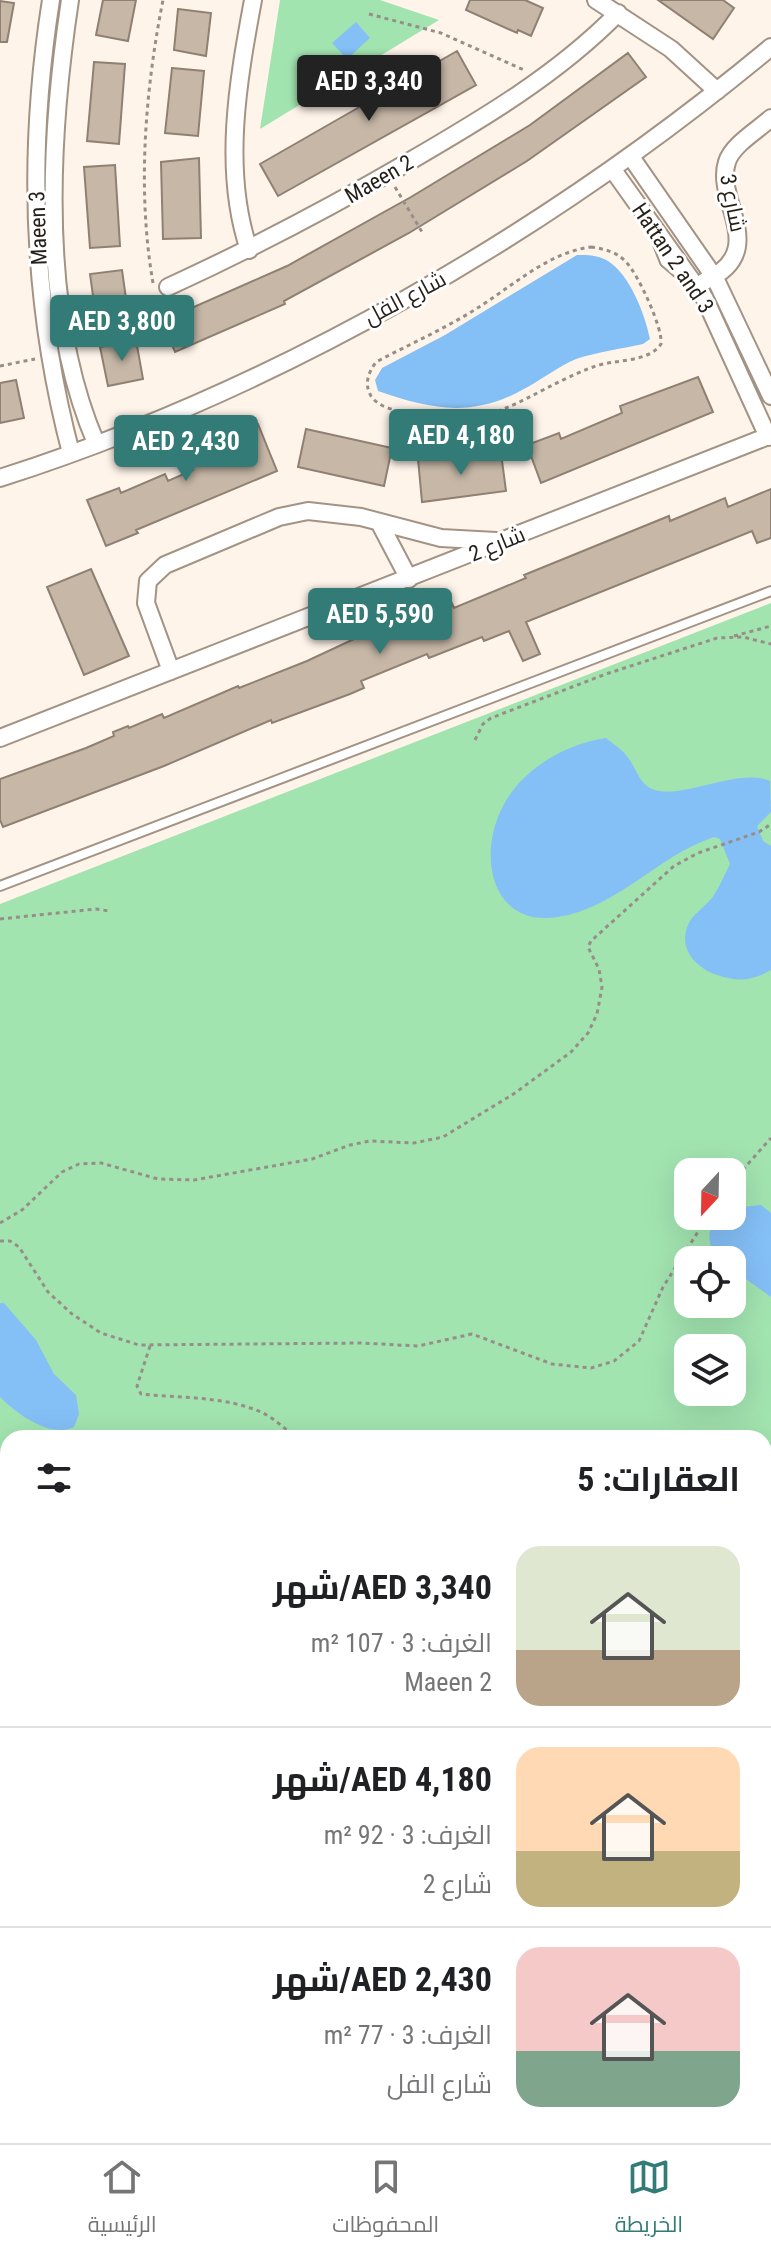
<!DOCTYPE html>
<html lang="ar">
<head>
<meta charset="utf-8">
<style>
	:root { --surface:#fff; --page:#f2f2f2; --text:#202124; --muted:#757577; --line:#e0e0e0; --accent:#327b77 }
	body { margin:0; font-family:"Roboto Condensed",Cairo,sans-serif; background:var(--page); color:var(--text); direction:rtl; height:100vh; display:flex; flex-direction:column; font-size:30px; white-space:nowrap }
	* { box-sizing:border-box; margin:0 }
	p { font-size:26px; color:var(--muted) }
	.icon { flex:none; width:44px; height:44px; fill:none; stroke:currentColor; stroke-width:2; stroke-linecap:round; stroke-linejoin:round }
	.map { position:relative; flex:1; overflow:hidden; direction:ltr }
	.sheet { position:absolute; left:0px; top:1430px; width:772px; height:714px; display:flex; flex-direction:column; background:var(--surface); border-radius:24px 24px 0 0; box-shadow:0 8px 32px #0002; direction:rtl }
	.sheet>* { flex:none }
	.needle { width:52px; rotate:202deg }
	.fabs { position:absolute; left:674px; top:1158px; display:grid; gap:16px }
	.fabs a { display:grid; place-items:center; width:72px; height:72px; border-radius:16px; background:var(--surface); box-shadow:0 8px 32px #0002; font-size:40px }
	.price { position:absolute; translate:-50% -68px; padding:0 18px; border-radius:8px; background:var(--accent); color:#fff; font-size:26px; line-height:52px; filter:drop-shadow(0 2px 4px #0008) }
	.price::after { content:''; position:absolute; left:50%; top:48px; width:24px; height:18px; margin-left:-12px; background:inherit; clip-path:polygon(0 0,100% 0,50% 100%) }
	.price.active { background:#222; color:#fff }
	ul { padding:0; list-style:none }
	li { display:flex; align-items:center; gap:24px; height:200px; padding:0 32px }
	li+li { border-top:2px solid var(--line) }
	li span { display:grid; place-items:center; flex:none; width:224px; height:160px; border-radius:24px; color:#555 }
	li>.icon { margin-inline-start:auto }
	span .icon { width:96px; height:96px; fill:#fffc; stroke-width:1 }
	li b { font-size:34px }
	h2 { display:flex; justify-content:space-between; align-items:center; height:96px; padding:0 32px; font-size:34px }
	.tabs { display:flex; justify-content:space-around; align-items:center; height:112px; border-top:2px solid var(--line); background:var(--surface); font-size:22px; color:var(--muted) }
	.tabs a { display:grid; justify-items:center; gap:4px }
	.tabs .active { color:var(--accent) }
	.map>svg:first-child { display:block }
	.green { fill:#a2e4b0; fill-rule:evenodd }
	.water { fill:#84bff6 }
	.building { fill:#c6b7a7; stroke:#8f8072; stroke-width:2 }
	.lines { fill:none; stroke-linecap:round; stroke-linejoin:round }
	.service-casing { stroke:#a39384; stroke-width:12 }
	.minor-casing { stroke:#a39384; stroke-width:20 }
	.path { stroke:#978f87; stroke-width:3; stroke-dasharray:4 4; stroke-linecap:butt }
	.service { stroke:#fff; stroke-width:8 }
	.minor { stroke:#fff; stroke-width:16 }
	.labels { text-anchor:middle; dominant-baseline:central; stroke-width:6; stroke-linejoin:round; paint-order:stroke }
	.street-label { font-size:22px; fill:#251f19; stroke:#fff }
</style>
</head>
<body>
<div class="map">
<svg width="771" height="2143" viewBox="0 0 771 2143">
	<rect width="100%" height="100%" fill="#fff4ea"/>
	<path class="green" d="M280 0H380L439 20 260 129Z
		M771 603V2143H0V904ZM688 1172H732V1216H688ZM688 1260H732V1304H688ZM688 1348H732V1392H688ZM8 1438H764V2136H8Z"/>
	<path class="water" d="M356 22 370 38 347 59 332 43Z
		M577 255C588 255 598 255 608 261 630 275 645 314 650 339L643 344C621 349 597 352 576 359 557 367 540 381 522 390 471 418 430 409 378 391L375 380 382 368 445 335Z
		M606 738C612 743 620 748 625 754 635 764 638 783 652 789 682 801 737 767 770 781L771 812 757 826 763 841 771 846V970C752 981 738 982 717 975 694 967 676 946 690 921 696 912 705 906 712 898 719 888 724 876 730 864L720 839 714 837C657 856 619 907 558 917 496 927 479 865 498 817 514 774 562 744 606 738Z
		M761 1205 771 1213V1297L732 1269V1260C702 1260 707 1221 718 1216 722 1214 727 1216 732 1216V1208Z
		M0 1303H4L36 1340 54 1374 76 1395 79 1414 74 1427C50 1439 16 1413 0 1397Z"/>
	<path class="building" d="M103 0H136L128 41 96 35Z
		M470 0H525L543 8 531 36 518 30 517 33 466 10Z
		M658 0H723L734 8 713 39Z
		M0 1 14 3 7 42H0Z
		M178 9 211 13 206 56 174 50Z
		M457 51 476 85 278 196 260 164Z
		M628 53 646 77 527 161 409 233 284 301 285 304 175 352 162 321 287 266 411 197 530 125Z
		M94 62 125 64 119 144 87 141Z
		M172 68 204 71 198 136 165 133Z
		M199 158 201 238 163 239 161 162Z
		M115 165 120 246 90 248 84 167Z
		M122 270 127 306 95 310 90 274Z
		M136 340 143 379 108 386 100 347Z
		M698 377 713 412 541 483 527 445 559 433 561 439 622 413 620 406Z
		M16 380 24 418 0 423V383Z
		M230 423 235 434 258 424 277 471 136 530 138 533 106 546 87 500 119 488 121 493 165 474 168 481 193 470 185 452 204 443 200 435Z
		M306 429 392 448 384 486 298 467Z
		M501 453 506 491 422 502 418 459 452 456 453 459Z
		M771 489V538L757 543 752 531 526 622 540 654 523 661 509 631 484 641 482 637 429 658 427 654 361 681 364 688 350 694 272 723 271 720 164 766 3 827 0 820V779L86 748 114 736 113 732 128 726 129 728 162 714 164 718 238 686 239 688 307 661 399 618 450 599 454 608 526 578 524 575 669 516 670 521 725 498 728 507Z
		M91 569 129 656 84 675 47 587Z"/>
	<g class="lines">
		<g class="service-casing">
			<path id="service" d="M654 234 665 262 686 280
				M0 886 771 591"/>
		</g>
		<g class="minor-casing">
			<path id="minor" d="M51 0C27 151 32 305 71 453
				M70 0C49 139 40 313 96 443
				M596 0 671 49 717 91
				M631 157 715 278 771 396
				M613 170 705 299 768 437
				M249 250C222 170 238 81 253 0
				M705 281C771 251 714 201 727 162 732 145 758 130 771 118
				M168 287C251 249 331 207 410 161 484 118 558 74 618 13
				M0 478C278 389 547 233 771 47
				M379 522 409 579
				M171 671 146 603 148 581 165 565 279 517 308 511 361 517 441 538 496 541
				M0 738 771 435"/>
		</g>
		<path class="path" d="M369 14 441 33 524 70
			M395 187 422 232
			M591 247C605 249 617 252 626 262 638 274 663 328 661 344 649 363 613 359 593 367 523 393 492 435 409 414 396 410 379 408 371 396 364 384 368 373 376 362 410 344 444 329 476 309 511 287 549 252 591 247Z
			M153 283C137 191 145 91 163 0
			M82 338 149 318 156 310 155 299
			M0 366 35 359
			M734 636 771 626
			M475 740 483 724 491 718 606 674 717 638 743 637 771 644
			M0 919 96 909 109 911
			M732 1182 771 1138
			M0 1223 22 1210 62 1172 79 1164 101 1163 158 1179 194 1180 312 1159 350 1145 370 1141 414 1143 443 1137 515 1093 571 1052 588 1033 597 1014 602 987 599 969 588 947 591 941 674 866 698 853 759 832 771 824
			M0 1241H10L19 1247 48 1292 72 1314 101 1333 139 1345 361 1343 418 1346 472 1334 552 1364 591 1368 614 1361 639 1341 663 1287 708 1216
			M150 1346 137 1386 141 1394C179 1398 224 1396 261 1412 274 1418 286 1430 297 1438
			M0 1523 8 1524
			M0 1619 8 1620
			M764 1755 771 1786
			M764 2131 771 2135
			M505 2143 508 2136"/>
		<use href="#service" class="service"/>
		<use href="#minor" class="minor"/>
	</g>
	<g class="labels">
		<g class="street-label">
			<text transform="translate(379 179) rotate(-30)">Maeen 2</text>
			<text transform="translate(733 203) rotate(79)">شارع 3</text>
			<text transform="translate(38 228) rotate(-92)">Maeen 3</text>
			<text transform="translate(673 258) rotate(56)">Hattan 2 and 3</text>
			<text transform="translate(405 298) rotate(-28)">شارع الفل</text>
			<text transform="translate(497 544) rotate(-22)">شارع 2</text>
		</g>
	</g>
</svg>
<div class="fabs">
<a><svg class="needle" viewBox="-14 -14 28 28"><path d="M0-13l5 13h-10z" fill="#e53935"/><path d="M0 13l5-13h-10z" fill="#757577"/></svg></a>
<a><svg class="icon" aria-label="locate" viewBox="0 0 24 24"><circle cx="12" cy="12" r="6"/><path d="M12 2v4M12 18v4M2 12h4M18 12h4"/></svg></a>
<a><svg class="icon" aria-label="layers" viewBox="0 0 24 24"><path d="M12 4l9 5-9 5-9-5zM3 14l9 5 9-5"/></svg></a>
</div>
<b class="price active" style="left:369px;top:123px">AED 3,340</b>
<b class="price" style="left:122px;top:363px">AED 3,800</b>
<b class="price" style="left:461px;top:477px">AED 4,180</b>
<b class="price" style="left:186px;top:483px">AED 2,430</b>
<b class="price" style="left:380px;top:656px">AED 5,590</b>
<section class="sheet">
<h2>العقارات: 5<svg class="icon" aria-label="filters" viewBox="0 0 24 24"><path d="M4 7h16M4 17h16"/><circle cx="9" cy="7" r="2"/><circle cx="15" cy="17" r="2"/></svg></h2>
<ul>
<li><span style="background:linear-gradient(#dfe7d0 65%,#b9a48a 0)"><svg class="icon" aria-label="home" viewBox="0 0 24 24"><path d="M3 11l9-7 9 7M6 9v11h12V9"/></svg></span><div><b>AED 3,340/شهر</b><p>الغرف: 3 · 107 m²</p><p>Maeen 2</p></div></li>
<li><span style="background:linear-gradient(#ffd9b3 65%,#c2b280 0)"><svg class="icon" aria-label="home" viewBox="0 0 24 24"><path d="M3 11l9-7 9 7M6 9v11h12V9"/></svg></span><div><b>AED 4,180/شهر</b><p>الغرف: 3 · 92 m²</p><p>شارع 2</p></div></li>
<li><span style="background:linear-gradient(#f6c9c9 65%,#7fa58c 0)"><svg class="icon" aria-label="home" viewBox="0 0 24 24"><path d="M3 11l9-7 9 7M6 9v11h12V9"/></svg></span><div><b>AED 2,430/شهر</b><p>الغرف: 3 · 77 m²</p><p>شارع الفل</p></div></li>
</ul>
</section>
</div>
<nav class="tabs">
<a class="active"><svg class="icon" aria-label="map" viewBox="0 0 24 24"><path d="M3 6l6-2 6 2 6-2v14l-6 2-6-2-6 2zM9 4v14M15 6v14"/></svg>الخريطة</a>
<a><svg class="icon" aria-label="saved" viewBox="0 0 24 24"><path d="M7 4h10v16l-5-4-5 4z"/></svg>المحفوظات</a>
<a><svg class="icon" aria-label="home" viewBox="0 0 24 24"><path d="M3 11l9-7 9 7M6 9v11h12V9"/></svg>الرئيسية</a>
</nav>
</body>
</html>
